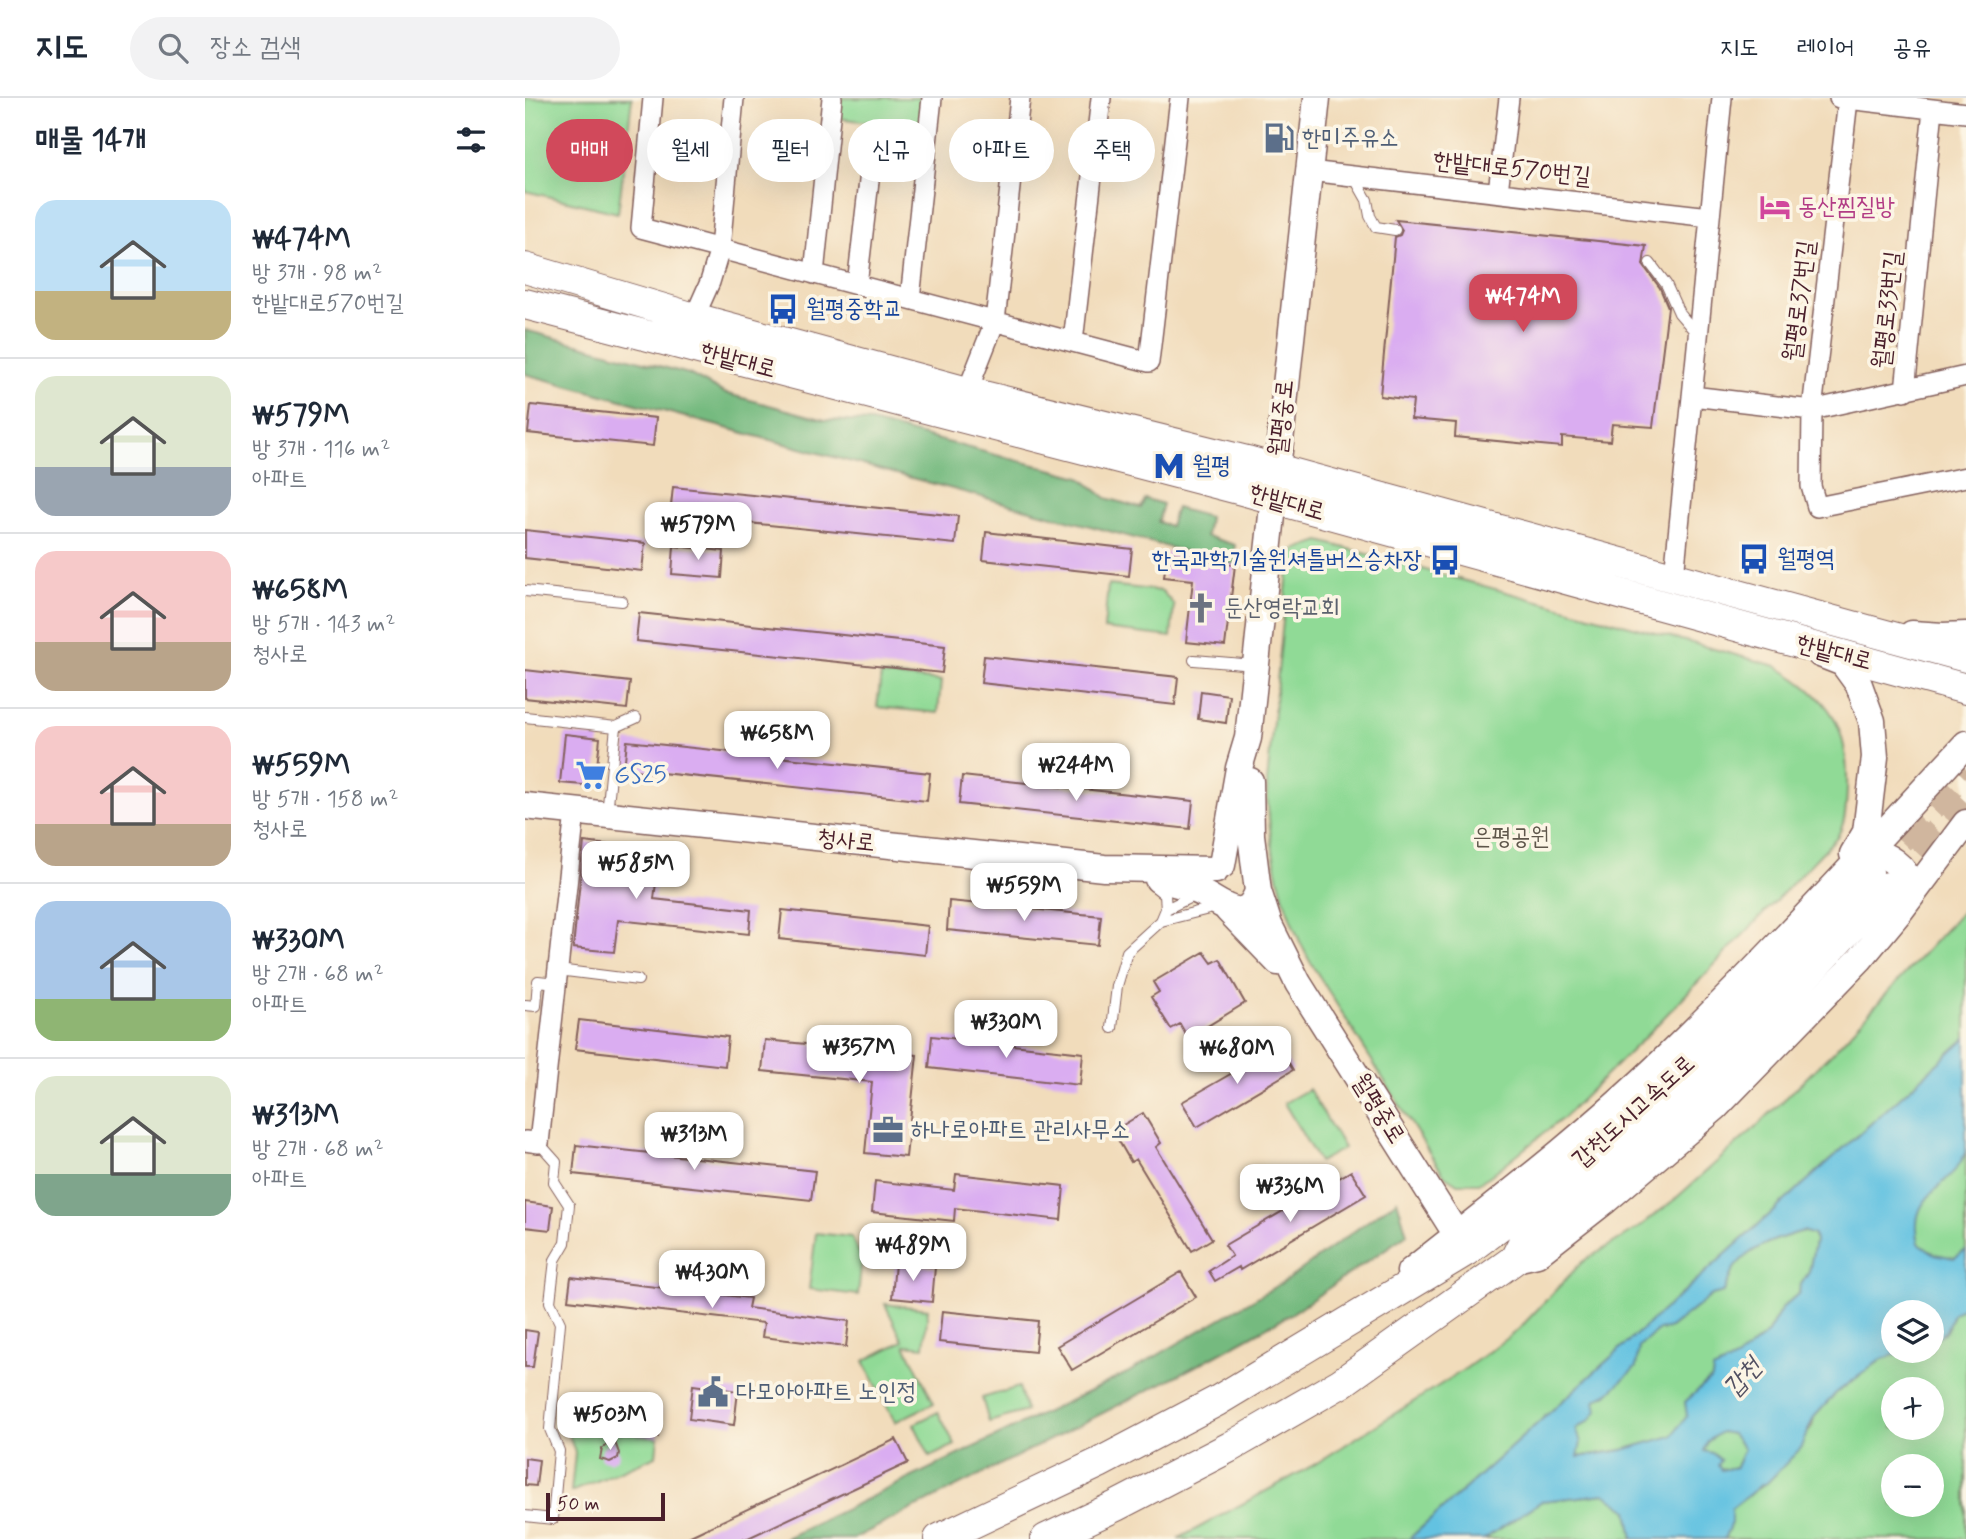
<!DOCTYPE html>
<html lang="ko">
<head>
<meta charset="utf-8">
<style>
	:root { --surface:#fff; --page:#f2f2f3; --text:#1f2937; --muted:#747a83; --line:#e0e1e3; --accent:#d1495b }
	body { margin:0; font-family:Mynerve,"Poor Story",sans-serif; background:var(--page); color:var(--text); height:100vh; display:flex; flex-direction:column; font-size:26px; white-space:nowrap }
	* { box-sizing:border-box; margin:0 }
	p { font-size:23px; color:var(--muted) }
	.icon { flex:none; width:38px; height:38px; fill:none; stroke:currentColor; stroke-width:2; stroke-linecap:round; stroke-linejoin:round }
	.map { position:relative; flex:1; overflow:hidden }
	.details { display:flex; flex-direction:column; background:var(--surface); width:525px }
	.details>* { flex:none }
	.hud { position:absolute; left:21px; top:21px; width:665px; height:63px; display:flex; gap:14px }
	.fabs { position:absolute; left:1356px; top:1202px; display:grid; gap:14px }
	.fabs a { display:grid; place-items:center; width:63px; height:63px; border-radius:50%; background:var(--surface); box-shadow:0 7px 28px #0002; font-size:35px }
	.scale { position:absolute; left:21px; bottom:18px; width:119px; box-sizing:border-box; padding-left:7px; border:4px solid #4a1f2b; border-top:0; font-size:19px; line-height:24px; white-space:nowrap; color:#4a1f2b; -webkit-text-stroke:5px #fcf5e5; paint-order:stroke }
	.price { position:absolute; translate:-50% -60px; padding:0 16px; border-radius:14px; background:#fff; color:#222; font-size:23px; line-height:46px; filter:drop-shadow(0 2px 4px #0008) }
	.price::after { content:''; position:absolute; left:50%; top:42px; width:21px; height:16px; margin-left:-10px; background:inherit; clip-path:polygon(0 0,100% 0,50% 100%) }
	.price.current { background:var(--accent); color:#fff }
	ul { padding:0; list-style:none }
	li { display:flex; align-items:center; gap:21px; height:175px; padding:0 35px }
	li+li { border-top:2px solid var(--line) }
	li span { display:grid; place-items:center; flex:none; width:196px; height:140px; border-radius:21px; color:#555 }
	li>.icon { margin-inline-start:auto }
	span .icon { width:84px; height:84px; fill:#fffc; stroke-width:1 }
	li b { font-size:30px }
	h2 { display:flex; justify-content:space-between; align-items:center; height:84px; padding:0 35px; font-size:30px }
	.pill { padding:0 24px; border-radius:32px; background:var(--surface); box-shadow:0 7px 28px #0002; font-size:24px; line-height:63px }
	.pill.current { background:var(--accent); color:#fff }
	header { display:flex; align-items:center; gap:42px; box-sizing:border-box; height:98px; padding:0 35px; background:var(--surface); border-bottom:2px solid var(--line) }
	header strong { font-size:33px }
	nav { display:flex; gap:38px; margin-inline-start:auto; font-size:24px }
	.search { width:490px; height:63px; background:var(--page); display:flex; align-items:center; gap:18px; box-sizing:border-box; padding:0 24px; border-radius:38px; color:var(--muted); font-size:26px }
	main { display:flex; flex:1; min-height:0 }
	.map>svg:first-child { display:block }
	.green { fill:#90da96; stroke:#6d7c60; stroke-width:2; fill-rule:evenodd }
	.forest { fill:#74ba7f; stroke:#5f6c55; stroke-width:2 }
	.water { fill:#63c2e1; stroke:#567086; stroke-width:2; fill-rule:evenodd }
	.building { fill:#daadf1 }
	.lines { fill:none; stroke-linecap:round; stroke-linejoin:round }
	.primary-tunnel { stroke:#d0b69e; stroke-width:30; stroke-dasharray:30 15; stroke-linecap:butt }
	.lane-casing { stroke:#84615d; stroke-width:12 }
	.street-casing { stroke:#84615d; stroke-width:22 }
	.secondary-casing { stroke:#84615d; stroke-width:29 }
	.primary-casing { stroke:#84615d; stroke-width:32 }
	.lane { stroke:#fff; stroke-width:10 }
	.street { stroke:#fff; stroke-width:19 }
	.secondary { stroke:#fff; stroke-width:26 }
	.primary { stroke:#fff; stroke-width:30 }
	.labels { text-anchor:middle; dominant-baseline:central; stroke-width:7; stroke-linejoin:round; paint-order:stroke }
	.service-label { font-size:24px; fill:#4e5e75; stroke:#fcf5e5; text-anchor:start }
	.street-label { font-size:24px; fill:#4a1f2b; stroke:#fcf5e5 }
	.hotel-label { font-size:24px; fill:#b23c85; stroke:#fcf5e5; text-anchor:start }
	.transit-label { font-size:24px; fill:#164399; stroke:#fcf5e5; text-anchor:start }
	.worship-label { font-size:24px; fill:#5b616d; stroke:#fcf5e5; text-anchor:start }
	.shop-label { font-size:24px; fill:#366cbe; stroke:#fcf5e5; text-anchor:start }
	.park-label { font-size:24px; fill:#5f574b; stroke:#fcf5e5 }
	.water-label { font-size:26px; font-style:italic; fill:#525062; stroke:#fcf5e5 }
</style>
</head>
<body>
<header>
<strong>지도</strong>
<div class="search"><svg class="icon" aria-label="search" viewBox="0 0 24 24"><circle cx="10" cy="10" r="6"/><path d="M15 15l6 6"/></svg>장소 검색</div>
<nav><a>지도</a><a>레이어</a><a>공유</a></nav>
</header>
<main>
<section class="details">
<h2>매물 14개<svg class="icon" aria-label="filters" viewBox="0 0 24 24"><path d="M4 7h16M4 17h16"/><circle cx="9" cy="7" r="2"/><circle cx="15" cy="17" r="2"/></svg></h2>
<ul>
<li><span style="background:linear-gradient(#bfe0f5 65%,#c2b280 0)"><svg class="icon" aria-label="home" viewBox="0 0 24 24"><path d="M3 11l9-7 9 7M6 9v11h12V9"/></svg></span><div><b>₩474M</b><p>방 3개 · 98 m²</p><p>한밭대로570번길</p></div></li>
<li><span style="background:linear-gradient(#dfe7d0 65%,#9aa5b1 0)"><svg class="icon" aria-label="home" viewBox="0 0 24 24"><path d="M3 11l9-7 9 7M6 9v11h12V9"/></svg></span><div><b>₩579M</b><p>방 3개 · 116 m²</p><p>아파트</p></div></li>
<li><span style="background:linear-gradient(#f6c9c9 65%,#b9a48a 0)"><svg class="icon" aria-label="home" viewBox="0 0 24 24"><path d="M3 11l9-7 9 7M6 9v11h12V9"/></svg></span><div><b>₩658M</b><p>방 5개 · 143 m²</p><p>청사로</p></div></li>
<li><span style="background:linear-gradient(#f6c9c9 70%,#b9a48a 0)"><svg class="icon" aria-label="home" viewBox="0 0 24 24"><path d="M3 11l9-7 9 7M6 9v11h12V9"/></svg></span><div><b>₩559M</b><p>방 5개 · 158 m²</p><p>청사로</p></div></li>
<li><span style="background:linear-gradient(#a9c7e8 70%,#8fb573 0)"><svg class="icon" aria-label="home" viewBox="0 0 24 24"><path d="M3 11l9-7 9 7M6 9v11h12V9"/></svg></span><div><b>₩330M</b><p>방 2개 · 68 m²</p><p>아파트</p></div></li>
<li><span style="background:linear-gradient(#dfe7d0 70%,#7fa58c 0)"><svg class="icon" aria-label="home" viewBox="0 0 24 24"><path d="M3 11l9-7 9 7M6 9v11h12V9"/></svg></span><div><b>₩313M</b><p>방 2개 · 68 m²</p><p>아파트</p></div></li>
</ul>
</section>
<div class="map">
<svg width="1441" height="1441" viewBox="0 0 1441 1441">
	<rect width="100%" height="100%" fill="#fcf5e5"/>
	<filter id="ink" filterUnits="userSpaceOnUse"><feTurbulence type="fractalNoise" baseFrequency=".0143" numOctaves="2"/><feDisplacementMap in="SourceGraphic" scale="14" xChannelSelector="R" yChannelSelector="G"/><feConvolveMatrix kernelMatrix="1 2 1 2 8 2 1 2 1" color-interpolation-filters="sRGB"/></filter>
	<filter id="wash" filterUnits="userSpaceOnUse"><feTurbulence type="fractalNoise" baseFrequency=".00686" numOctaves="4" result="noise"/><feDisplacementMap in="SourceGraphic" scale="28" xChannelSelector="R" yChannelSelector="G"/><feGaussianBlur stdDeviation="1.57" result="paint"/><feColorMatrix in="noise" values="0 0 0 0 0 0 0 0 0 0 0 0 0 0 0 0 0 1.4 0 .05"/><feComposite in="paint" operator="in"/></filter>
	<g filter="url(#wash)">
		<rect width="100%" height="100%" fill="#f1dcbb"/>
		<path class="green" d="M0 0H107L93 115 0 93Z
			M313 0H398L395 30 311 20Z
			M795 443 1251 568C1306 601 1324 627 1322 692 1321 710 1321 724 1312 739L1123 936 1038 1020 965 1078 953 1085H931L920 1078 907 1059 784 862C755 808 743 745 742 684L764 463 769 452Z
			M583 487 637 493 649 507 646 539 579 531Z
			M356 577 416 583 413 615 352 609Z
			M1441 809V940L884 1441H653L787 1368 940 1271 993 1232 1057 1164 1113 1130 1149 1102 1231 1029 1309 953Z
			M784 991 819 1050 794 1064 759 1005Z
			M1441 1052V1152L1429 1160 1410 1156 1394 1145C1392 1140 1390 1134 1390 1129 1390 1096 1432 1081 1441 1052Z
			M1278 1133 1289 1137 1290 1144 1284 1174 1275 1188 1274 1195 1257 1210 1242 1236 1211 1261 1189 1272 1187 1280 1160 1304 1163 1318 1148 1338 1098 1352 1052 1359 1051 1331 1065 1322 1070 1302C1090 1292 1111 1271 1114 1248L1134 1232 1145 1230 1187 1197 1198 1194C1203 1186 1205 1176 1210 1169 1227 1147 1253 1141 1278 1133Z
			M291 1135 326 1139 337 1160 333 1197 284 1191Z
			M360 1206 403 1211 399 1249 380 1247 409 1305 370 1324 339 1263 378 1243Z
			M1441 1207V1441H1199L1206 1425V1411L1237 1387 1242 1385 1274 1351 1276 1344 1287 1329 1289 1319 1311 1295 1357 1261 1379 1253H1407V1243L1421 1233 1428 1216ZM1368 1292H1407V1330H1368ZM1368 1368H1407V1407H1368Z
			M494 1289 501 1313 464 1324 457 1300Z
			M413 1314 430 1347 405 1359 389 1326Z
			M41 1327 133 1339 131 1358 46 1394 50 1355Z
			M1196 1333 1207 1336 1219 1351 1211 1369 1196 1372 1178 1353 1183 1343Z
			M1081 1396 1103 1412 1108 1441H959L1017 1403Z"/>
		<path class="forest" d="M0 232 164 276 199 295 300 322 346 324 555 379 581 400 616 410 620 401 638 406 633 424 645 428 651 410 684 419 681 438 710 447V467L0 276Z
			M872 1102 882 1136 766 1216 667 1270 328 1441H259L602 1275 765 1180Z"/>
		<path class="water" d="M1441 940V1052C1429 1091 1381 1093 1394 1145L1410 1156 1429 1160 1441 1152V1207L1428 1216 1421 1233 1407 1243V1214H1368V1253H1382L1357 1261 1311 1295 1289 1319 1275 1351 1242 1385 1236 1387 1206 1411V1425L1199 1441H1108L1103 1412 1080 1396 1017 1403 959 1441H884ZM1278 1133 1289 1137 1290 1144 1284 1174 1275 1188 1274 1195 1257 1210 1242 1236 1211 1261 1188 1272 1187 1280 1160 1304 1162 1318 1147 1338 1098 1352 1053 1359 1056 1344 1051 1331 1065 1322 1072 1313 1070 1302 1084 1295 1111 1269 1114 1248 1134 1232 1145 1230 1187 1197 1198 1194C1203 1186 1205 1176 1210 1169 1227 1147 1253 1141 1278 1133ZM1196 1334 1207 1336 1219 1351 1211 1369 1196 1372 1193 1367 1196 1362 1187 1355 1179 1353 1183 1343Z"/>
		<g id="blocks">
			<path class="building" d="M871 122 1121 148 1118 167 1135 190 1143 209 1128 329 1087 326 1085 343 1037 339V349L930 339 931 325 886 321 888 302 855 298 870 139 875 137 877 132Z
				M6 307 131 320 128 348 3 335Z
				M148 389 433 418 430 446 145 417Z
				M0 432 120 445 117 473 0 460Z
				M461 434 607 451 604 478 458 462Z
				M149 448 199 453 197 480 147 476Z
				M642 454 671 458 670 462 710 467 700 548 661 544 668 482 639 479Z
				M114 515 420 548 417 575 111 543Z
				M459 558 653 579 650 607 456 585Z
				M0 572 105 584 102 611 0 600Z
				M676 593 704 597 701 625 673 621Z
				M40 636 75 640 70 688 35 685Z
				M102 643 405 675 402 703 99 671Z
				M437 678 668 703 665 731 434 706Z
				M59 744 101 749 99 763 133 768 129 801 226 812 224 836 93 822 89 854 48 850Z
				M424 803 576 818 573 847 422 832Z
				M257 812 403 828 400 857 254 841Z
				M679 854 687 865 695 861 720 905 663 940 655 926 646 931 626 899 634 894 628 884Z
				M54 922 203 939 200 968 50 951Z
				M407 938 558 955 555 987 404 970Z
				M240 942 392 957 381 1059 340 1055 347 984 237 973Z
				M754 948 768 972 672 1029 657 1004Z
				M618 1015 636 1045 631 1049 687 1141 667 1153 611 1061 606 1064 588 1033Z
				M51 1047 290 1073 286 1102 48 1076Z
				M826 1073 841 1097 715 1172 714 1169 690 1183 684 1173 707 1158 700 1147Z
				M431 1076 539 1088 536 1122 430 1110 429 1123 347 1114 350 1083 429 1092Z
				M0 1104 28 1108 25 1132 0 1129Z
				M370 1165 410 1169 407 1204 367 1200Z
				M656 1174 671 1199 547 1272 532 1248Z
				M46 1179 225 1200 223 1210 324 1223 321 1249 237 1239 239 1225 43 1202Z
				M417 1213 513 1223 510 1254 414 1244Z
				M0 1232 13 1234 8 1269H0Z
				M168 1287 213 1293 209 1327 164 1321Z
				M44 1300 136 1311 133 1339 41 1327Z
				M88 1339 94 1355 93 1360 85 1364 75 1361 77 1351Z
				M371 1341 383 1365 221 1441H159Z
				M0 1360 14 1362 11 1388 0 1387Z"/>
		</g>
	</g>
	<g filter="url(#ink)">
		<use href="#blocks" fill-opacity="0" stroke="#84615d" stroke-width="2"/>
		<g class="lines">
			<path class="primary-tunnel" d="M1343 774 1441 670
				M1363 789 1441 704"/>
			<g class="lane-casing">
				<path id="lane" d="M829 79 842 102 845 118 851 129 870 132
					M1125 165 1141 186 1154 215 1173 237
					M0 493 97 503
					M669 562 730 567
					M0 619 91 629
					M82 716 91 629 111 620
					M629 788 640 797 641 811 636 823
					M641 811 670 797
					M33 872 113 882
					M0 907 11 908 13 883 32 885
					M587 930 592 888 602 854 636 823 692 809
					M0 1418 28 1421 34 1353 25 1331 35 1225 25 1204 30 1162 40 1145 44 1107 29 1084 31 1064 14 1045"/>
			</g>
			<g class="street-casing">
				<path id="street" d="M128 0 116 130 624 264 655 0
					M1314 0 1441 15
					M1323 2 1287 312 1286 388 1292 409 1441 379
					M784 73 1185 119
					M973 94 984 0
					M289 176 307 0
					M332 187 350 31
					M385 201 407 0
					M169 220 185 184 195 151 209 0
					M548 244 576 0
					M1380 293 1408 11
					M442 294 470 223 495 0
					M1167 298 1287 312 1441 278
					M1149 478 1197 0
					M0 1043 14 1045 50 714"/>
			</g>
			<g class="secondary-casing">
				<path id="secondary" d="M1387 536 1418 538 1441 537
					M1295 556 1318 565 1334 587 1347 623 1350 659 1341 734 1328 756
					M725 683 726 737 733 793 744 827 773 885 932 1137
					M0 708 579 770 691 772
					M1333 762C1338 760 1344 757 1349 756 1361 755 1380 770 1383 782 1386 791 1381 800 1377 809
					M697 767 714 670 723 640 792 0
					M633 781C647 784 662 788 675 794 696 804 720 830 733 793
					M703 812 753 864
					M990 1161 1012 1156 1081 1102 1191 1009 1335 861 1375 813 1441 725
					M885 1174C972 1105 1061 1038 1141 960 1245 859 1343 752 1441 646"/>
			</g>
			<g class="primary-casing">
				<path id="primary" d="M0 170 169 220 442 294 722 363 1441 559
					M0 206 717 392 1441 591
					M414 1441 574 1365 692 1303 941 1153 1018 1095 1164 967 1214 916 1343 774
					M521 1441 591 1408 705 1349 816 1285 990 1161 999 1143 1099 1059 1194 971 1363 789"/>
			</g>
			<use href="#lane" class="lane"/>
			<use href="#street" class="street"/>
			<use href="#secondary" class="secondary"/>
			<use href="#primary" class="primary"/>
		</g>
	</g>
	<defs>
		<g id="fuel-bare" transform="scale(2.415)"><path d="M-5.5-6h7V0h2V4h1.3V-2.5L3-4.5l.8-.8L6-3V5H2.5V1h-1V6h-7ZM-4.2-4.7v3.2H.2V-4.7Z" fill="#5c6f8a" stroke="#fcf5e5" stroke-width="2.5" paint-order="stroke"/></g>
		<g id="hotel-bare" transform="scale(2.415)"><path d="M-6-4.5h1.5V1H6V5H4.5V3h-9V5H-6ZM-4 0a1.8 1.8 0 1 1 3.6 0ZM.5 0V-2.5h3Q6-2.5 6 0Z" fill="#d1479c" stroke="#fcf5e5" stroke-width="2.5" paint-order="stroke"/></g>
		<g id="bus-bare" transform="scale(2.415)"><path d="M-5-6H5V4H4V6H2V4H-2V6H-4V4H-5ZM-3.5-4V0h7V-4ZM-3.5 1.2v1.5H-2V1.2ZM2 1.2v1.5H3.5V1.2Z" fill="#1a4fb4" stroke="#fcf5e5" stroke-width="2.5" paint-order="stroke"/></g>
		<g id="metro-bare" transform="scale(2.415)"><path d="M-5.5 5V-5H-3L0 0L3-5H5.5V5H3V-.5L0 4L-3-.5V5Z" fill="#1a4fb4" stroke="#fcf5e5" stroke-width="2.5" paint-order="stroke"/></g>
		<g id="church-bare" transform="scale(2.415)"><path d="M-1.2-6h2.4v3.5h3.3v2.4h-3.3V6h-2.4V-.1h-3.3v-2.4h3.3Z" fill="#6b7280" stroke="#fcf5e5" stroke-width="2.5" paint-order="stroke"/></g>
		<g id="supermarket-bare" transform="scale(2.415)"><path d="M-6-5.5h2.5l.6 2H6L4.5 2H-2.5L-4.4-4H-6ZM-1.5 3.2a1.3 1.3 0 1 0 .1 0ZM3 3.2a1.3 1.3 0 1 0 .1 0Z" fill="#3f7fe0" stroke="#fcf5e5" stroke-width="2.5" paint-order="stroke"/></g>
		<g id="office-bare" transform="scale(2.415)"><path d="M-6-3h4V-5.5h4V-3h4V5H-6ZM-1-4.5V-3h2v-1.5ZM-6 0V1H6V0Z" fill="#5c6f8a" stroke="#fcf5e5" stroke-width="2.5" paint-order="stroke"/></g>
		<g id="civic-bare" transform="scale(2.415)"><path d="M-.6-6.5H3V-4.5H.6V-3L4-1V1h2V6H-6V1h2V-1L-.6-3ZM-1.2 2.5V6h2.4V2.5Z" fill="#5c6f8a" stroke="#fcf5e5" stroke-width="2.5" paint-order="stroke"/></g>
	</defs>
	<g fill-rule="evenodd">
		<use href="#fuel-bare" x="754" y="40"/>
		<use href="#hotel-bare" x="1250" y="109"/>
		<use href="#bus-bare" x="258" y="211"/>
		<use href="#metro-bare" x="644" y="368"/>
		<use href="#bus-bare" x="1229" y="461"/>
		<use href="#bus-bare" x="920" y="462"/>
		<use href="#church-bare" x="676" y="510"/>
		<use href="#supermarket-bare" x="66" y="677"/>
		<use href="#office-bare" x="363" y="1032"/>
		<use href="#civic-bare" x="188" y="1294"/>
	</g>
	<g class="labels">
		<g class="service-label">
			<text x="777" y="40">한미주유소</text>
			<text x="386" y="1032">하나로아파트 관리사무소</text>
			<text x="211" y="1294">다모아아파트 노인정</text>
		</g>
		<g class="street-label">
			<text transform="translate(987 71) rotate(6)">한밭대로570번길</text>
			<text transform="translate(1275 203) rotate(-83)">월평로37번길</text>
			<text transform="translate(1363 212) rotate(-84)">월평로33번길</text>
			<text transform="translate(213 263) rotate(15)">한밭대로</text>
			<text transform="translate(757 320) rotate(-84)">월평중로</text>
			<text transform="translate(762 405) rotate(16)">한밭대로</text>
			<text transform="translate(1309 555) rotate(15)">한밭대로</text>
			<text transform="translate(321 743) rotate(6)">청사로</text>
			<text transform="translate(853 1011) rotate(58)">월평중로</text>
			<text transform="translate(1109 1014) rotate(-42)">갑천도시고속도로</text>
		</g>
		<g class="hotel-label">
			<text x="1273" y="109">동산찜질방</text>
		</g>
		<g class="transit-label">
			<text x="281" y="211">월평중학교</text>
			<text x="667" y="368">월평</text>
			<text x="1252" y="461">월평역</text>
			<text x="897" y="462" text-anchor="end">한국과학기술원셔틀버스승차장</text>
		</g>
		<g class="worship-label">
			<text x="699" y="510">둔산영락교회</text>
		</g>
		<g class="shop-label">
			<text x="89" y="677">GS25</text>
		</g>
		<g class="park-label">
			<text x="986" y="739">은평공원</text>
		</g>
		<g class="water-label">
			<text transform="translate(1218 1280) rotate(-48)">갑천</text>
		</g>
	</g>
</svg>
<div class="fabs">
<a><svg class="icon" aria-label="layers" viewBox="0 0 24 24"><path d="M12 4l9 5-9 5-9-5zM3 14l9 5 9-5"/></svg></a>
<a>+</a>
<a>−</a>
</div>
<div class="scale">50 m</div>
<b class="price current" style="left:998px;top:236px">₩474M</b>
<b class="price" style="left:173px;top:464px">₩579M</b>
<b class="price" style="left:252px;top:673px">₩658M</b>
<b class="price" style="left:551px;top:705px">₩244M</b>
<b class="price" style="left:111px;top:803px">₩585M</b>
<b class="price" style="left:499px;top:825px">₩559M</b>
<b class="price" style="left:481px;top:962px">₩330M</b>
<b class="price" style="left:334px;top:987px">₩357M</b>
<b class="price" style="left:712px;top:988px">₩680M</b>
<b class="price" style="left:169px;top:1074px">₩313M</b>
<b class="price" style="left:765px;top:1126px">₩336M</b>
<b class="price" style="left:388px;top:1185px">₩489M</b>
<b class="price" style="left:187px;top:1212px">₩430M</b>
<b class="price" style="left:85px;top:1354px">₩503M</b>
<div class="hud">
<a class="pill current">매매</a>
<a class="pill">월세</a>
<a class="pill">필터</a>
<a class="pill">신규</a>
<a class="pill">아파트</a>
<a class="pill">주택</a>
</div>
</div>
</main>
</body>
</html>
